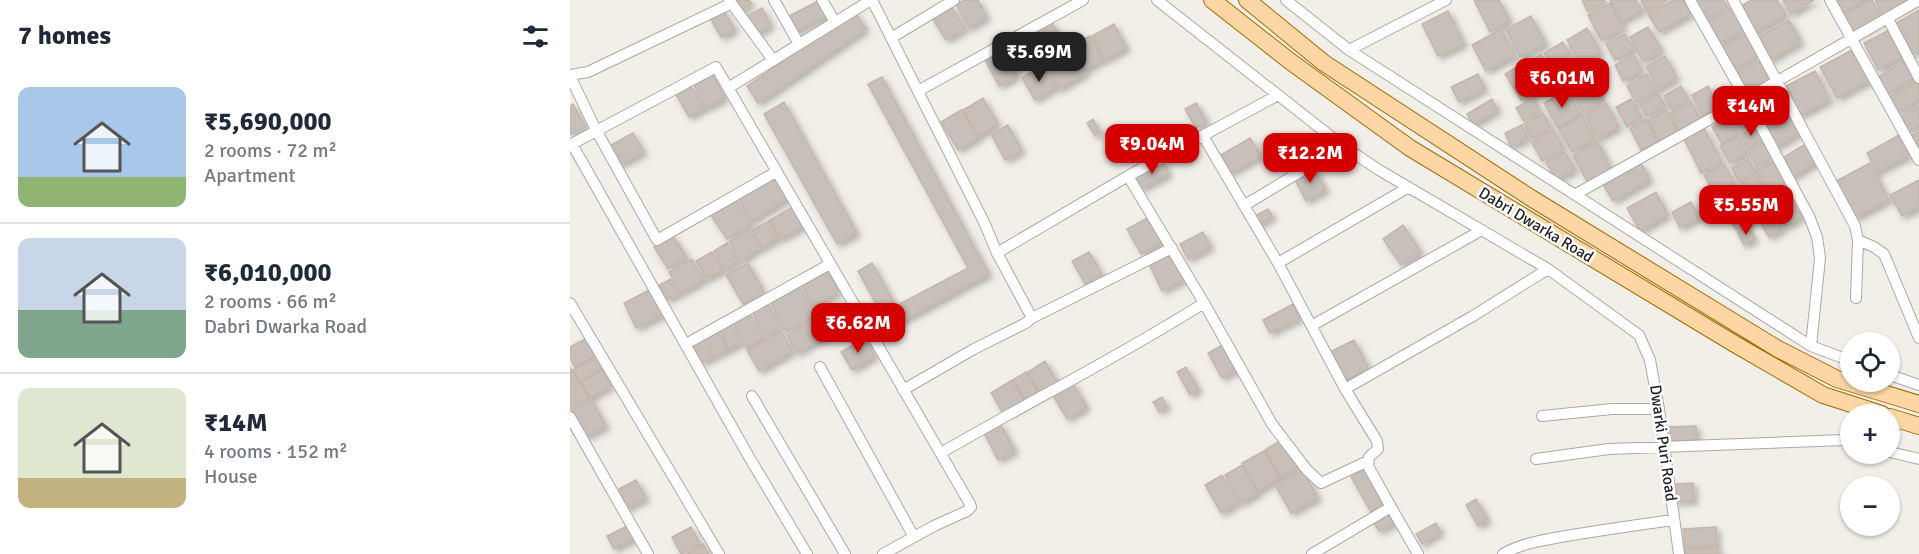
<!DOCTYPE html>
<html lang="en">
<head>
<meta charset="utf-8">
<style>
	:root { --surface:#fff; --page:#f6f6f7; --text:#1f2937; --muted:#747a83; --line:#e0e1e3; --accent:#d40000 }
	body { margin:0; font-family:Signika,sans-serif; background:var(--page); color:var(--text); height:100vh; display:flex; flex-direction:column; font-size:22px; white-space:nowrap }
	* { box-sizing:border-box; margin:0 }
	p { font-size:20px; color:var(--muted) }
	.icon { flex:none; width:33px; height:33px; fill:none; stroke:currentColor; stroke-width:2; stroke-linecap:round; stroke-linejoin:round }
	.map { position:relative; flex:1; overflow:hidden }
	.side { display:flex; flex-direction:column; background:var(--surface); width:570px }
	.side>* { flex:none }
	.fabs { position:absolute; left:1270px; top:332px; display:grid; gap:12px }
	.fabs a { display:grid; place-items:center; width:60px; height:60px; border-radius:50%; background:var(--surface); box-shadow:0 2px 4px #0004; font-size:30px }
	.price { position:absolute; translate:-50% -51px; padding:0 14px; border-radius:12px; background:var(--accent); color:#fff; font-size:20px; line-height:39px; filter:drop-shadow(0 2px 3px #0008) }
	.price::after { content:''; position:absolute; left:50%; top:36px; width:18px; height:14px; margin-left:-9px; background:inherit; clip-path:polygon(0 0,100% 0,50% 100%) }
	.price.active { background:#222; color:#fff }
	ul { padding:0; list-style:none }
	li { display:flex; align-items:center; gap:18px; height:150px; padding:0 18px }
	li+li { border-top:2px solid var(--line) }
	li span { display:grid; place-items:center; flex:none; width:168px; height:120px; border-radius:12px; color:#555 }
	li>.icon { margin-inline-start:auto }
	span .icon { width:72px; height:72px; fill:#fffc; stroke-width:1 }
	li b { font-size:26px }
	h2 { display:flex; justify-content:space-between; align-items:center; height:72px; padding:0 18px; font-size:26px }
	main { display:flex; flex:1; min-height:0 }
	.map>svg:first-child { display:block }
	.building { fill:#c7bfb8; stroke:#c4b6ab; stroke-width:1.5; filter:url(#shadow) }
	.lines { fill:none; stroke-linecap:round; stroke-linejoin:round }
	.street-casing { stroke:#a9a9a9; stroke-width:12 }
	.primary-casing { stroke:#a06b00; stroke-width:18 }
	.street { stroke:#fff; stroke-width:10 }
	.primary { stroke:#fcd6a4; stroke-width:16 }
	.labels { text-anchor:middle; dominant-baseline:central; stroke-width:5; stroke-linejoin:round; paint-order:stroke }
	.street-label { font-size:16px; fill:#222; stroke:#fff }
</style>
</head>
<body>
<main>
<section class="side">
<h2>7 homes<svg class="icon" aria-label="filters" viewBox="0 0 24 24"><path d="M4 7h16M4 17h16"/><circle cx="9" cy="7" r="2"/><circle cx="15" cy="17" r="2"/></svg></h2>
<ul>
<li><span style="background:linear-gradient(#a9c7e8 75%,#8fb573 0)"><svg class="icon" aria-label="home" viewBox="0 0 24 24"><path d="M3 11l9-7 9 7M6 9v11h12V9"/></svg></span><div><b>₹5,690,000</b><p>2 rooms · 72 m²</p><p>Apartment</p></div></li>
<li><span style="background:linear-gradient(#c9d6e8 60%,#7fa58c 0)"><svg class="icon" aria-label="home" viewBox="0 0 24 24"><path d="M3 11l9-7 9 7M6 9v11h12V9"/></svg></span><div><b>₹6,010,000</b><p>2 rooms · 66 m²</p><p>Dabri Dwarka Road</p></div></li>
<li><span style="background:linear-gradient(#dfe7d0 75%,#c2b280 0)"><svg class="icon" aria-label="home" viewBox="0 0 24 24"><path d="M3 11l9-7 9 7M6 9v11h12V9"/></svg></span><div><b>₹14M</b><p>4 rooms · 152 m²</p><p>House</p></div></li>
</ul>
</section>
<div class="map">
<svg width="1349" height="554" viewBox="0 0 1349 554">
	<defs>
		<filter id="shadow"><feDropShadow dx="3.5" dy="3.5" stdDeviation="3" flood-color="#0004"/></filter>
	</defs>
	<rect width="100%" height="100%" fill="#f2efe9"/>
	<path class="building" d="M179 0 182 4 170 11 165 1Z
		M250 0 258 16 224 32 217 17Z
		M394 0H408L417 17 399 28 386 4Z
		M904 0H929L940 21 920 32Z
		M1012 0H1035L1036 2 1018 12Z
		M1040 0H1066L1072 11 1052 21Z
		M1071 0H1098L1077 12Z
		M1103 0H1113L1121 14 1089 32 1078 14Z
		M1123 0H1154L1158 7 1134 20Z
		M1181 0H1207L1216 15 1183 34 1168 8Z
		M1213 0H1244L1221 14Z
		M1266 0H1296L1273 13Z
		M1299 0H1302L1313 20 1284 36 1273 15Z
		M1305 0H1348L1314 17Z
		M1040 3 1054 28 1031 40 1018 15Z
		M381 6 395 29 376 40 362 18Z
		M1162 7 1175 30 1147 45 1135 23Z
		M192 8 201 26 186 34 177 16Z
		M1349 10V50L1340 55 1323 25Z
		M154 11 165 30 151 37 140 18Z
		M284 11 296 29 188 103 177 86Z
		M878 11 894 44 868 56 852 24Z
		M961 16 976 44 950 57 936 29Z
		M1219 20 1231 42 1198 61 1185 39Z
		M482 22 495 47 474 59 460 33Z
		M544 24 557 48 535 60 522 36Z
		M1078 27 1092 51 1073 61 1060 37Z
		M1017 28 1031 53 1010 64 997 40Z
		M931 29 945 55 916 71 902 45Z
		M1319 30 1333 57 1308 70 1294 43Z
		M1055 34 1064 49 1045 60 1036 44Z
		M1176 34 1188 57 1162 71 1149 48Z
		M520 36 533 60 515 70 502 46Z
		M993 42 1008 68 989 79 974 53Z
		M501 48 516 73 489 89 475 65Z
		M1284 49 1301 80 1267 98 1250 67Z
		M434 50 448 76 429 86 415 60Z
		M971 54 987 80 968 92 952 66Z
		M1064 55 1072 71 1053 81 1045 65Z
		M1095 56 1107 78 1089 89 1076 67Z
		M1190 61 1201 81 1175 95 1164 75Z
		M1335 61 1345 78 1318 94 1308 77Z
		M472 65 486 87 465 100 452 78Z
		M948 66 965 93 952 101 935 74Z
		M1245 71 1260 100 1229 116 1214 87Z
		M142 73 155 98 136 108 123 83Z
		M908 74 915 89 889 102 881 87Z
		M1077 74 1087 91 1066 103 1057 86Z
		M1019 76 1034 101 1014 113 1000 87Z
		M312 77 419 274 319 328 288 271 302 263 326 306 398 268 298 84Z
		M1348 81 1349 100 1327 112 1319 97Z
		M120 85 134 108 119 117 105 93Z
		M1111 86 1119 100 1102 110 1094 96Z
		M1138 86 1149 107 1133 116 1122 95Z
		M996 90 1011 114 988 128 974 103Z
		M1206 91 1215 108 1191 122 1181 105Z
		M1088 94 1095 106 1076 116 1070 104Z
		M413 98 428 124 409 136 393 110Z
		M963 98 970 111 954 121 946 108Z
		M922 99 928 110 903 125 897 114Z
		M1061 99 1072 118 1057 127 1046 107Z
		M214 102 287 233 267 244 194 114Z
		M1121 102 1130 119 1109 131 1100 113Z
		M626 103 637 122 626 128 615 109Z
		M1036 103 1049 127 1028 139 1015 116Z
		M3 104 16 127 0 135V106Z
		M1349 106V126L1339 132 1331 116Z
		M1175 107 1183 121 1168 129 1161 115Z
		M1219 109 1232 132 1204 148 1191 124Z
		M391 110 408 138 388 150 371 122Z
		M1096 110 1108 132 1089 141 1078 120Z
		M973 113 981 127 962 138 954 124Z
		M1011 116 1025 139 1002 152 989 129Z
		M1158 117 1168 134 1152 144 1142 127Z
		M523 119 530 132 525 136 517 123Z
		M1076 119 1087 142 1071 150 1060 128Z
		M438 125 452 151 435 160 421 134Z
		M952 125 958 138 941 147 935 133Z
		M1185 126 1193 139 1178 149 1170 135Z
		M1134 128 1152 162 1131 173 1114 139Z
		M983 129 994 149 972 161 961 141Z
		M1349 132V150L1339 137Z
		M63 133 74 152 49 165 39 146Z
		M1329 135 1340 155 1307 172 1297 153Z
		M1168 136 1177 154 1160 163 1150 146Z
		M680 138 691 156 659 174 649 156Z
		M1028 142 1042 170 1018 183 1003 155Z
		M1194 142 1202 158 1186 166 1178 151Z
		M1237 143 1248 161 1221 178 1209 160Z
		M995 152 1005 170 986 180 976 162Z
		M1178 159 1186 172 1169 182 1162 168Z
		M592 160 599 174 571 189 564 176Z
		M1203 161 1215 182 1198 191 1186 171Z
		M1071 163 1080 180 1043 201 1033 184Z
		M1300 163 1319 200 1285 218 1266 181Z
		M1154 164 1175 203 1155 213 1134 175Z
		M743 166 756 190 736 201 724 178Z
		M203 175 218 198 182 221 168 198Z
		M1187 175 1199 198 1183 206 1171 183Z
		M1349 180V207L1332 216 1320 195Z
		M1214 184 1223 201 1208 210 1198 193Z
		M1086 192 1098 215 1070 231 1057 208Z
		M165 198 181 224 157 239 140 214Z
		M1199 200 1206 214 1190 222 1183 209Z
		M1121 202 1129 218 1110 228 1102 212Z
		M1223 203 1232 217 1216 227 1207 212Z
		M1176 205 1184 220 1166 230 1158 215Z
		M224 206 235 225 211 239 200 220Z
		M698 209 703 217 688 225 683 217Z
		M1205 215 1213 229 1199 237 1191 224Z
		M579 217 593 242 571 254 557 229Z
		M199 221 208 238 192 248 182 230Z
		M833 225 851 252 831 265 813 239Z
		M1178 226 1185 239 1174 245 1167 232Z
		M179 229 190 248 171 261 159 242Z
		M633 232 641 247 618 259 610 244Z
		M102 235 117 257 98 269 84 247Z
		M157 243 168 262 155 270 144 251Z
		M142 252 153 270 137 279 126 261Z
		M519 252 532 275 515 284 502 261Z
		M601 254 614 280 592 291 579 264Z
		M122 259 134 280 111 293 99 272Z
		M178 263 194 292 173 304 156 275Z
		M257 268 269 292 243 306 230 282Z
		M101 279 109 294 97 300 89 285Z
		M228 285 246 315 217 332 200 302Z
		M81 289 94 314 66 328 54 303Z
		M197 302 211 327 195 336 181 310Z
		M723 304 730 318 700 333 693 320Z
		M180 314 194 339 177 348 163 323Z
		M247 317 257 335 227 353 217 335Z
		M161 324 171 343 159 349 150 330Z
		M148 331 158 350 146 356 136 337Z
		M211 331 222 352 189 371 177 350Z
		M17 338 27 355 5 367 0 358V347Z
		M134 338 144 357 132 363 122 345Z
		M295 338 305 356 282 370 271 352Z
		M784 340 799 369 775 381 760 352Z
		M654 344 668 369 652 378 638 353Z
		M26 356 33 368 10 382 3 370Z
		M475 361 488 383 470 393 458 372Z
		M616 367 629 390 620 395 607 372Z
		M0 368 8 380 0 385Z
		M32 370 41 386 20 398 11 382Z
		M456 372 469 394 456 401 443 380Z
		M442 380 455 402 434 415 421 393Z
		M10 382 19 399 0 410V387Z
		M502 382 517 407 497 419 482 394Z
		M592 397 597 407 589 412 583 402Z
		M22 400 36 426 16 437 2 411Z
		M430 423 445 451 428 460 413 431Z
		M1126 426 1127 440 1098 441 1097 427Z
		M711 440 728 467 711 477 695 450Z
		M694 451 710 478 688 491 672 463Z
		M672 465 688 493 671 503 655 475Z
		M795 469 815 504 801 512 781 477Z
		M733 470 748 498 721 513 705 485Z
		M652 475 668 503 651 513 635 485Z
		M66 480 76 498 56 509 45 491Z
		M1123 483 1124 501 1105 502V484Z
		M906 499 918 520 908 526 896 505Z
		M818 511 825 523 809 531 802 520Z
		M866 523 871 532 852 544 846 534Z
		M59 525 65 538 44 549 37 536Z
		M121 527 130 544 111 554 102 537Z
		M1146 527 1147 545 1115 548 1113 529Z
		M133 544 139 554H117Z
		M1148 547 1149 554H1115L1114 550Z"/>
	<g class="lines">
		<g class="street-casing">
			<path id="street" d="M159 0 203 60
				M204 0 229 44
				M252 0 265 22
				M302 0 414 222 427 253 558 176 634 303 702 424 737 470 751 483 798 461
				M587 0 773 146 809 170 978 269 1069 335 1080 360 1089 409 1109 554
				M716 0 779 50 1241 346 1281 361
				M1120 0 1176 99 1239 216 1247 237 1250 258 1241 346
				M1163 0 1285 226 1288 240 1286 298
				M1260 0 1349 160
				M1318 19 1349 78
				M321 38 384 0
				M779 50 876 0
				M0 75 18 72 160 4
				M0 76 26 130 87 240 206 172
				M158 88 301 0
				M348 91 513 0
				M633 136 708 263 775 389 807 441 808 449 799 457 798 466 821 507
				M2 144 179 457 237 554
				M0 145 146 67 400 504 401 507 397 511 364 526 313 554
				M558 176 708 95
				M1006 194 1176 99 1349 0
				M675 205 773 146
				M1288 240 1304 247 1314 254 1349 338
				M427 253 462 318
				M708 263 839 187
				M0 303 149 554
				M743 325 912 230
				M116 344 260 264
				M250 367 344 537
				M1320 375 1349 385
				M775 389 903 316 978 269
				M333 390 404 349 456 323 462 318 602 248
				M182 396 275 554
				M972 416 1042 409H1089
				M0 417 78 554
				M1320 452 1349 459
				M371 453C458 402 549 357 634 303
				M966 459 1039 449 1274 440 1281 442
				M742 554 821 507 848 554
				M933 554C952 543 974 540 996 536 1032 530 1067 525 1103 520"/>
		</g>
		<g class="primary-casing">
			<path id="primary" d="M642 0 721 62 840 148 1163 343 1253 395 1312 414
				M677 0 754 63 961 198 1208 349 1267 379 1349 404
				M1320 417 1349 426"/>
		</g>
		<use href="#street" class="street"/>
		<use href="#primary" class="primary"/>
	</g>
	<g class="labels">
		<g class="street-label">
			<text transform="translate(966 225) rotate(31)">Dabri Dwarka Road</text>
			<text transform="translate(1093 443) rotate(82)">Dwarki Puri Road</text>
		</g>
	</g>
</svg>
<div class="fabs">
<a><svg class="icon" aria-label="locate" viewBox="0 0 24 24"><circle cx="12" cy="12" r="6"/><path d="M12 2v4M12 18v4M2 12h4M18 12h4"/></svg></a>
<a>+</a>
<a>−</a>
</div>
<b class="price active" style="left:469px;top:83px">₹5.69M</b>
<b class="price" style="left:992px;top:109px">₹6.01M</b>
<b class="price" style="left:1181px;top:137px">₹14M</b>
<b class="price" style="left:582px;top:175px">₹9.04M</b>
<b class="price" style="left:740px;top:184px">₹12.2M</b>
<b class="price" style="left:1176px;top:236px">₹5.55M</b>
<b class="price" style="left:288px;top:354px">₹6.62M</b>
</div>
</main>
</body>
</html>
